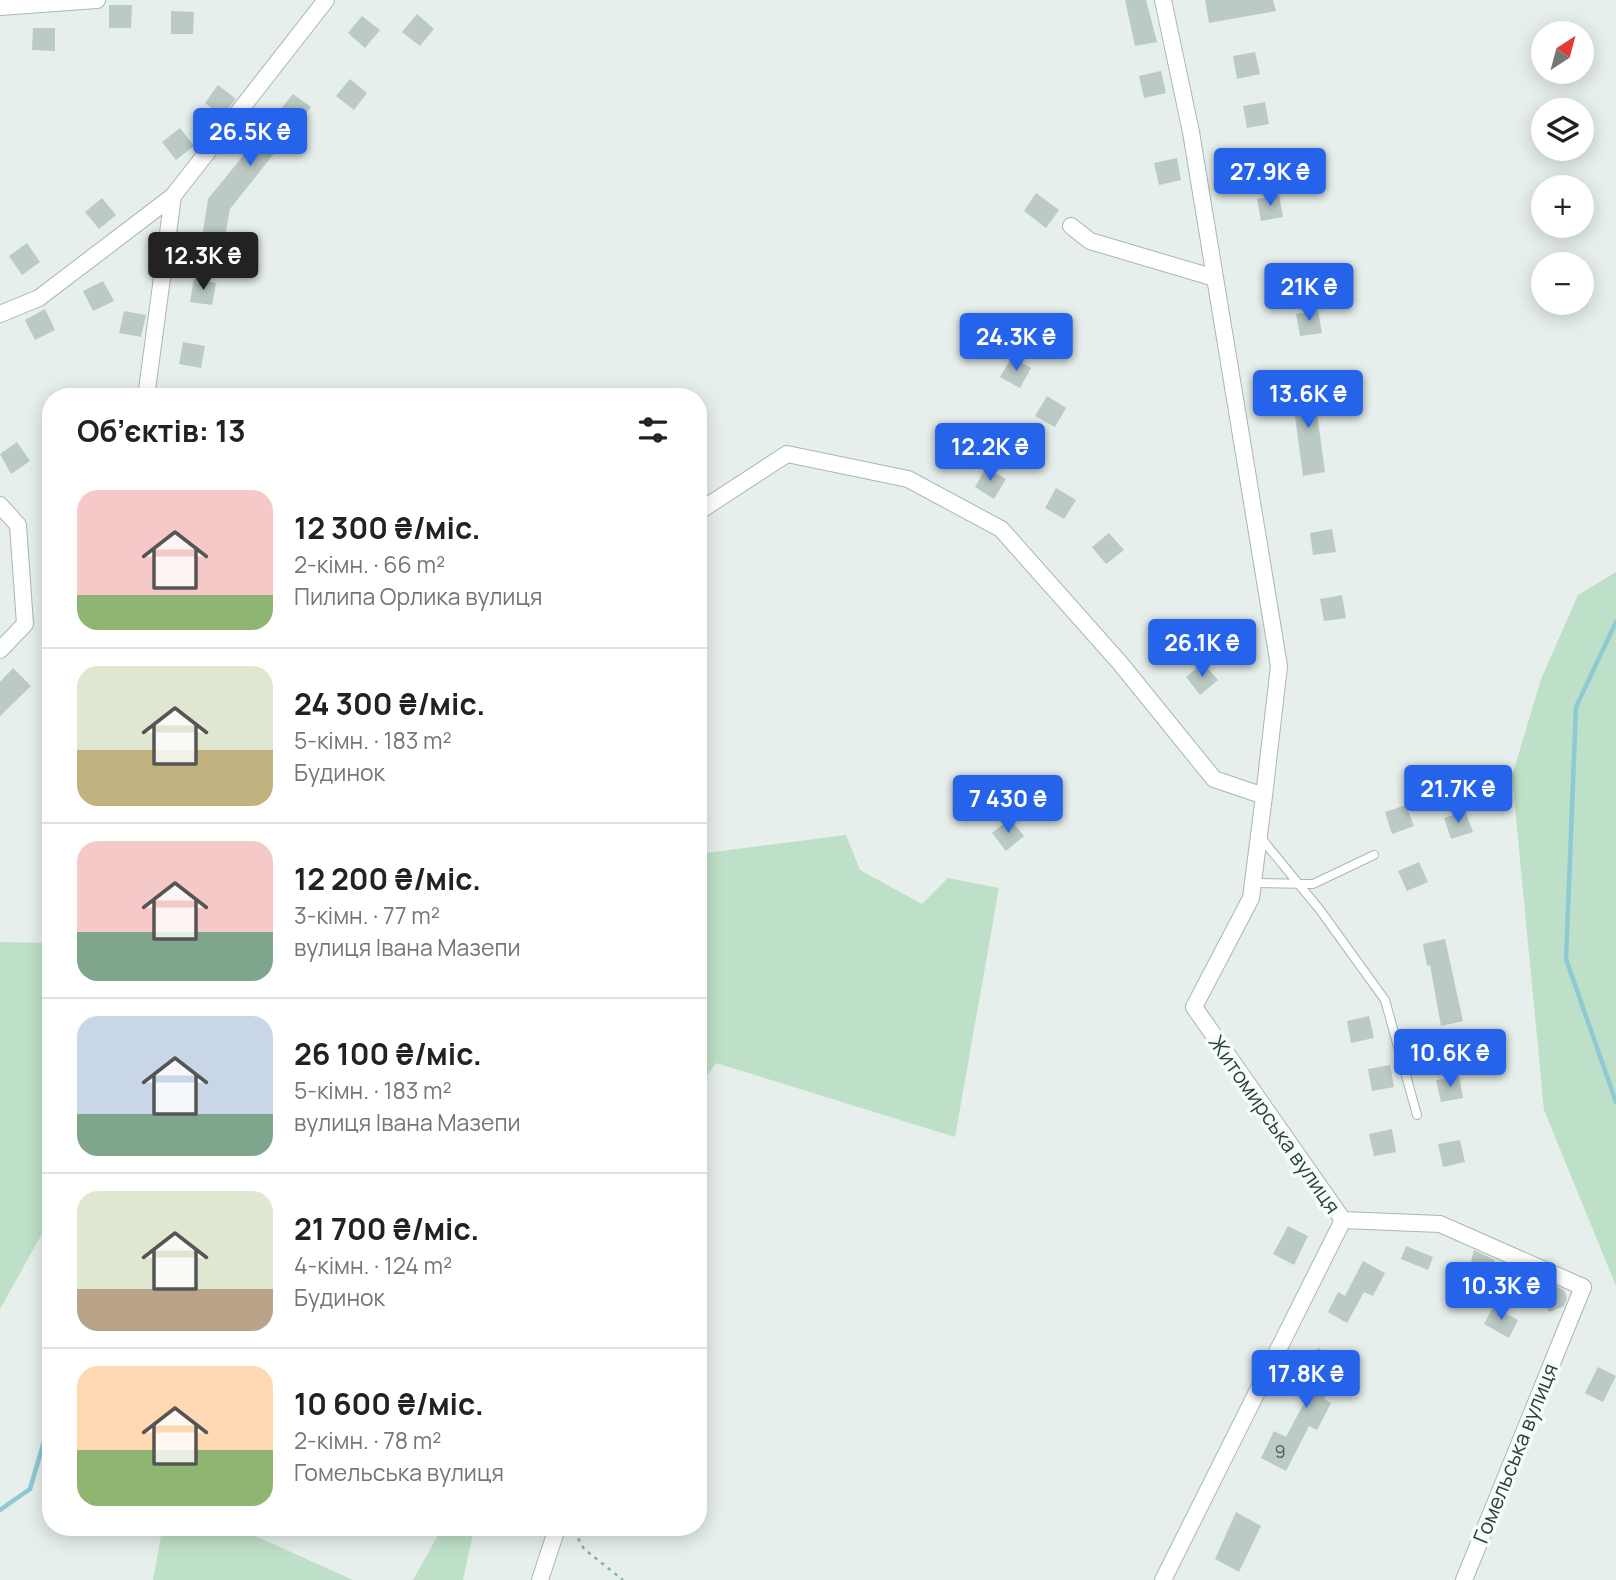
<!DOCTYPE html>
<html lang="uk">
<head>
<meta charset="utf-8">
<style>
	:root { --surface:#fff; --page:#f6f6f6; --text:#222; --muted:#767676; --line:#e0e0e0; --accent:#2563eb }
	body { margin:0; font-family:Manrope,sans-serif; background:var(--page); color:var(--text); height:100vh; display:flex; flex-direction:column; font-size:26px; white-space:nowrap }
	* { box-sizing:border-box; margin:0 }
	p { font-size:23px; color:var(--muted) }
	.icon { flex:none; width:38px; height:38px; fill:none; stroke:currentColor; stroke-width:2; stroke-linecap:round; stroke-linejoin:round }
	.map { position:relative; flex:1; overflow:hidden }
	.drawer { position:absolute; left:42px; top:388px; width:665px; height:1148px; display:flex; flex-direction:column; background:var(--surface); border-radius:28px; box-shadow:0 4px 18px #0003 }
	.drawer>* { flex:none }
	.needle { width:46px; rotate:36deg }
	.fabs { position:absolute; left:1531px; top:21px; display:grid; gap:14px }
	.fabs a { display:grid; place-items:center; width:63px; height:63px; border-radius:50%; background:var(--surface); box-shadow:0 4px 18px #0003; font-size:35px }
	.price { position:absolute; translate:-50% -60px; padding:0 16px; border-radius:7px; background:var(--accent); color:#fff; font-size:23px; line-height:46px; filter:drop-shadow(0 2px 4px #0008) }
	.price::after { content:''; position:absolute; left:50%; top:42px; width:21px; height:16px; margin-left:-10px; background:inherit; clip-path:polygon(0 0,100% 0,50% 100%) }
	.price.on { background:#222; color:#fff }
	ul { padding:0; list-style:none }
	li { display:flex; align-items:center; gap:21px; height:175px; padding:0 35px }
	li+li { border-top:2px solid var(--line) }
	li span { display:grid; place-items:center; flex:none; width:196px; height:140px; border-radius:21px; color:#555 }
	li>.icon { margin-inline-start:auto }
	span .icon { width:84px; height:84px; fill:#fffc; stroke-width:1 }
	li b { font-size:30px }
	h2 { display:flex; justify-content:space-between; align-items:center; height:84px; padding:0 35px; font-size:30px }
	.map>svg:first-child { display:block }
	.green { fill:#bfe0c8 }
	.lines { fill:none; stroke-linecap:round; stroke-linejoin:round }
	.stream { stroke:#8ec9d4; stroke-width:4.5 }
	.building { fill:#bbcac4 }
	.service-casing { stroke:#a8b8b2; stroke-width:10 }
	.minor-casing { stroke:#a8b8b2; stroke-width:18 }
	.path { stroke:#86b3a5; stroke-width:2.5; stroke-dasharray:3.5 5; stroke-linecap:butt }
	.service { stroke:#fff; stroke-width:8 }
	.minor { stroke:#fff; stroke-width:16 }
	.labels { text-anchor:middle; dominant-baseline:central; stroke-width:7; stroke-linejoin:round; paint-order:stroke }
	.number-label { font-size:18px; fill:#4a645c }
	.street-label { font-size:21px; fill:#24423a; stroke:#f7fbf9 }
</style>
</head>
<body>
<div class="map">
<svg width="1616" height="1580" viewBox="0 0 1616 1580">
	<rect width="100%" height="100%" fill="#e6efeb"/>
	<path class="green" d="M1616 572V1286L1544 1110 1512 776 1541 679 1578 595Z
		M846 835 860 870 922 904 948 878 999 888 955 1137 716 1063 698 1089V854Z
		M0 942 51 943V1206L43 1232 0 1309Z
		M171 1528H237L353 1580H153L161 1535Z
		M442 1528H462L473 1533 463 1580H413Z"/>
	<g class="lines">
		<path class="stream" d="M1616 622 1576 707 1566 959 1616 1102
			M0 1510 30 1489 51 1418"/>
	</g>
	<path class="building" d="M1125 0H1146L1157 42 1135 46Z
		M1205 0H1273L1276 11 1209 23Z
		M109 5H132L131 28H109Z
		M171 11 194 12 193 34H171Z
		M417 14 434 29 420 46 402 32Z
		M362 16 380 30 365 48 348 33Z
		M33 28H55V51L32 50Z
		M1255 52 1260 74 1237 79 1233 56Z
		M1161 71 1166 93 1144 98 1139 76Z
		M350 79 367 93 354 110 336 96Z
		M218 85 236 99 222 116 205 103Z
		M293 94 311 107 230 209 224 242 202 238 208 199Z
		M1265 102 1269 124 1247 128 1243 106Z
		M180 128 194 146 176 160 162 142Z
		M1286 157 1291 179 1269 184 1264 162Z
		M1177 158 1181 180 1159 185 1154 163Z
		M1036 193 1059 210 1046 228 1024 211Z
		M1279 195 1283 217 1261 221 1257 199Z
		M102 198 116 215 99 229 85 212Z
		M27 243 40 262 22 275 9 256Z
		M194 279 216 283 212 305 190 302Z
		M103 281 114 301 93 311 83 291Z
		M45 309 55 330 35 340 25 320Z
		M124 311 146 315 141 337 119 333Z
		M1318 311 1322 333 1300 336 1296 314Z
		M183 342 205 346 201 368 179 364Z
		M1012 357 1031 368 1020 388 1000 377Z
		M1313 384 1325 472 1303 476 1291 387Z
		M1047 396 1066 408 1055 427 1035 416Z
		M17 442 30 461 11 474 0 454Z
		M986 468 1006 479 994 499 975 487Z
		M1056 488 1076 500 1064 519 1045 508Z
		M1332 529 1336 552 1313 555 1310 533Z
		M1109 533 1124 550 1106 564 1092 547Z
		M1342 595 1346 618 1324 621 1320 599Z
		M1203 663 1218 680 1200 695 1186 677Z
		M13 668 31 686 0 716V682Z
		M1406 805 1414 826 1392 834 1385 812Z
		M1465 811 1473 832 1451 839 1444 818Z
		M1010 819 1024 836 1006 851 992 833Z
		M1419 862 1428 882 1407 891 1398 871Z
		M1445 939 1463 1021 1441 1026 1430 965 1427 966 1423 944Z
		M1369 1016 1374 1038 1351 1043 1347 1021Z
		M1390 1065 1394 1087 1372 1091 1368 1069Z
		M1459 1076 1463 1098 1441 1102 1436 1080Z
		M1392 1129 1396 1152 1374 1156 1369 1134Z
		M1460 1140 1465 1162 1443 1167 1438 1144Z
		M1288 1226 1308 1236 1294 1265 1273 1254Z
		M1406 1246 1433 1257 1428 1270 1401 1259Z
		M1474 1250 1495 1260 1491 1275 1469 1270Z
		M1363 1261 1385 1273 1373 1296 1364 1292 1347 1323 1328 1312 1338 1292 1345 1296Z
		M1555 1286 1564 1290 1567 1298 1564 1306 1549 1312 1541 1292Z
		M1493 1307 1518 1320 1509 1338 1484 1324Z
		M1318 1348 1344 1361 1324 1399 1331 1403 1317 1430 1309 1426 1286 1471 1261 1458 1274 1431 1286 1437 1315 1382 1304 1376Z
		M1598 1367 1616 1376 1603 1402 1585 1393Z
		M1236 1512 1261 1526 1239 1572 1215 1559Z"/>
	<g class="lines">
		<g class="service-casing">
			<path id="service" d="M1261 838 1320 910 1385 1000 1417 1115
				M1253 883 1313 884 1374 855"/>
		</g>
		<g class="minor-casing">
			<path id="minor" d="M0 7 97 0
				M1071 226 1090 241 1215 278
				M0 314 39 298 173 196
				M146 397 173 196 326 0
				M0 505 18 525 25 624 0 650
				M698 512 787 454 908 479 1001 529 1120 663 1214 779 1264 796 1279 666 1191 132 1163 0
				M1343 1220 1440 1224 1583 1287 1464 1580
				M540 1580 557 1528
				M1163 1580 1343 1220 1194 1007 1251 898 1264 796"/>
		</g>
		<path class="path" d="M574 1531 584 1549 623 1580"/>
		<use href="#service" class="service"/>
		<use href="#minor" class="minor"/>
	</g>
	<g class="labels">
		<g class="number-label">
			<text x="1280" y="1451">9</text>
		</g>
		<g class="street-label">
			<text transform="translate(1275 1124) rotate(55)">Житомирська вулиця</text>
			<text transform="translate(1515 1453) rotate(-68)">Гомельська вулиця</text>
		</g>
	</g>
</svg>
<div class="fabs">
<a><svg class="needle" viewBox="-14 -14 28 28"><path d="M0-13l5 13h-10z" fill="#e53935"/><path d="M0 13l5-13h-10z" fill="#767676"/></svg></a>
<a><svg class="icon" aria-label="layers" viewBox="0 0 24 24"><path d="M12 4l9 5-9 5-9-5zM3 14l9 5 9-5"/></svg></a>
<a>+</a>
<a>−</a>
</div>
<b class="price" style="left:250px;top:168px">26.5K ₴</b>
<b class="price" style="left:1270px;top:208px">27.9K ₴</b>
<b class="price on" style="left:203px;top:292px">12.3K ₴</b>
<b class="price" style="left:1309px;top:323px">21K ₴</b>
<b class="price" style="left:1016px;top:373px">24.3K ₴</b>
<b class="price" style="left:1308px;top:430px">13.6K ₴</b>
<b class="price" style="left:990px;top:483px">12.2K ₴</b>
<b class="price" style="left:1202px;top:679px">26.1K ₴</b>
<b class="price" style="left:1458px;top:825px">21.7K ₴</b>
<b class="price" style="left:1008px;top:835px">7 430 ₴</b>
<b class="price" style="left:1450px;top:1089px">10.6K ₴</b>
<b class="price" style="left:1501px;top:1322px">10.3K ₴</b>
<b class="price" style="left:1306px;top:1410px">17.8K ₴</b>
<section class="drawer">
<h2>Об’єктів: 13<svg class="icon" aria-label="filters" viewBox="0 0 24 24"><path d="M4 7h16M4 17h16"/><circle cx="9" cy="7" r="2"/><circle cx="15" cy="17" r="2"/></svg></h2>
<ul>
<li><span style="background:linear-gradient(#f6c9c9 75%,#8fb573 0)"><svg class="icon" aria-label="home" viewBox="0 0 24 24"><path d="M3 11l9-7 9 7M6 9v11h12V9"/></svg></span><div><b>12 300 ₴/міс.</b><p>2-кімн. · 66 m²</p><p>Пилипа Орлика вулиця</p></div></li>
<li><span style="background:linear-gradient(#dfe7d0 60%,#c2b280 0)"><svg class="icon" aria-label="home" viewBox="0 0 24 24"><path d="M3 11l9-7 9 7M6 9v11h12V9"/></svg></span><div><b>24 300 ₴/міс.</b><p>5-кімн. · 183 m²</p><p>Будинок</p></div></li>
<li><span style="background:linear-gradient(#f6c9c9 65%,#7fa58c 0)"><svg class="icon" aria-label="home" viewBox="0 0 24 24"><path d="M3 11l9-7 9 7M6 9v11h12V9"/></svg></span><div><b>12 200 ₴/міс.</b><p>3-кімн. · 77 m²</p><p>вулиця Івана Мазепи</p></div></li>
<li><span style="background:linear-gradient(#c9d6e8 70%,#7fa58c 0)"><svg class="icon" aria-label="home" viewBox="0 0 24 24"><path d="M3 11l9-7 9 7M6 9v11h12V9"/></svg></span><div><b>26 100 ₴/міс.</b><p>5-кімн. · 183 m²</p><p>вулиця Івана Мазепи</p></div></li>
<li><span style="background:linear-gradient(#dfe7d0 70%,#b9a48a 0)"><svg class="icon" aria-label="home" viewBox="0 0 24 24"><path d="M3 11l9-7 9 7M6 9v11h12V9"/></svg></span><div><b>21 700 ₴/міс.</b><p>4-кімн. · 124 m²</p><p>Будинок</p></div></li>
<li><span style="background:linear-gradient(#ffd9b3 60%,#8fb573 0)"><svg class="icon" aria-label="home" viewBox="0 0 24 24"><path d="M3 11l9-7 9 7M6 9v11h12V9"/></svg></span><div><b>10 600 ₴/міс.</b><p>2-кімн. · 78 m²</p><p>Гомельська вулиця</p></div></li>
</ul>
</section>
</div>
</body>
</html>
